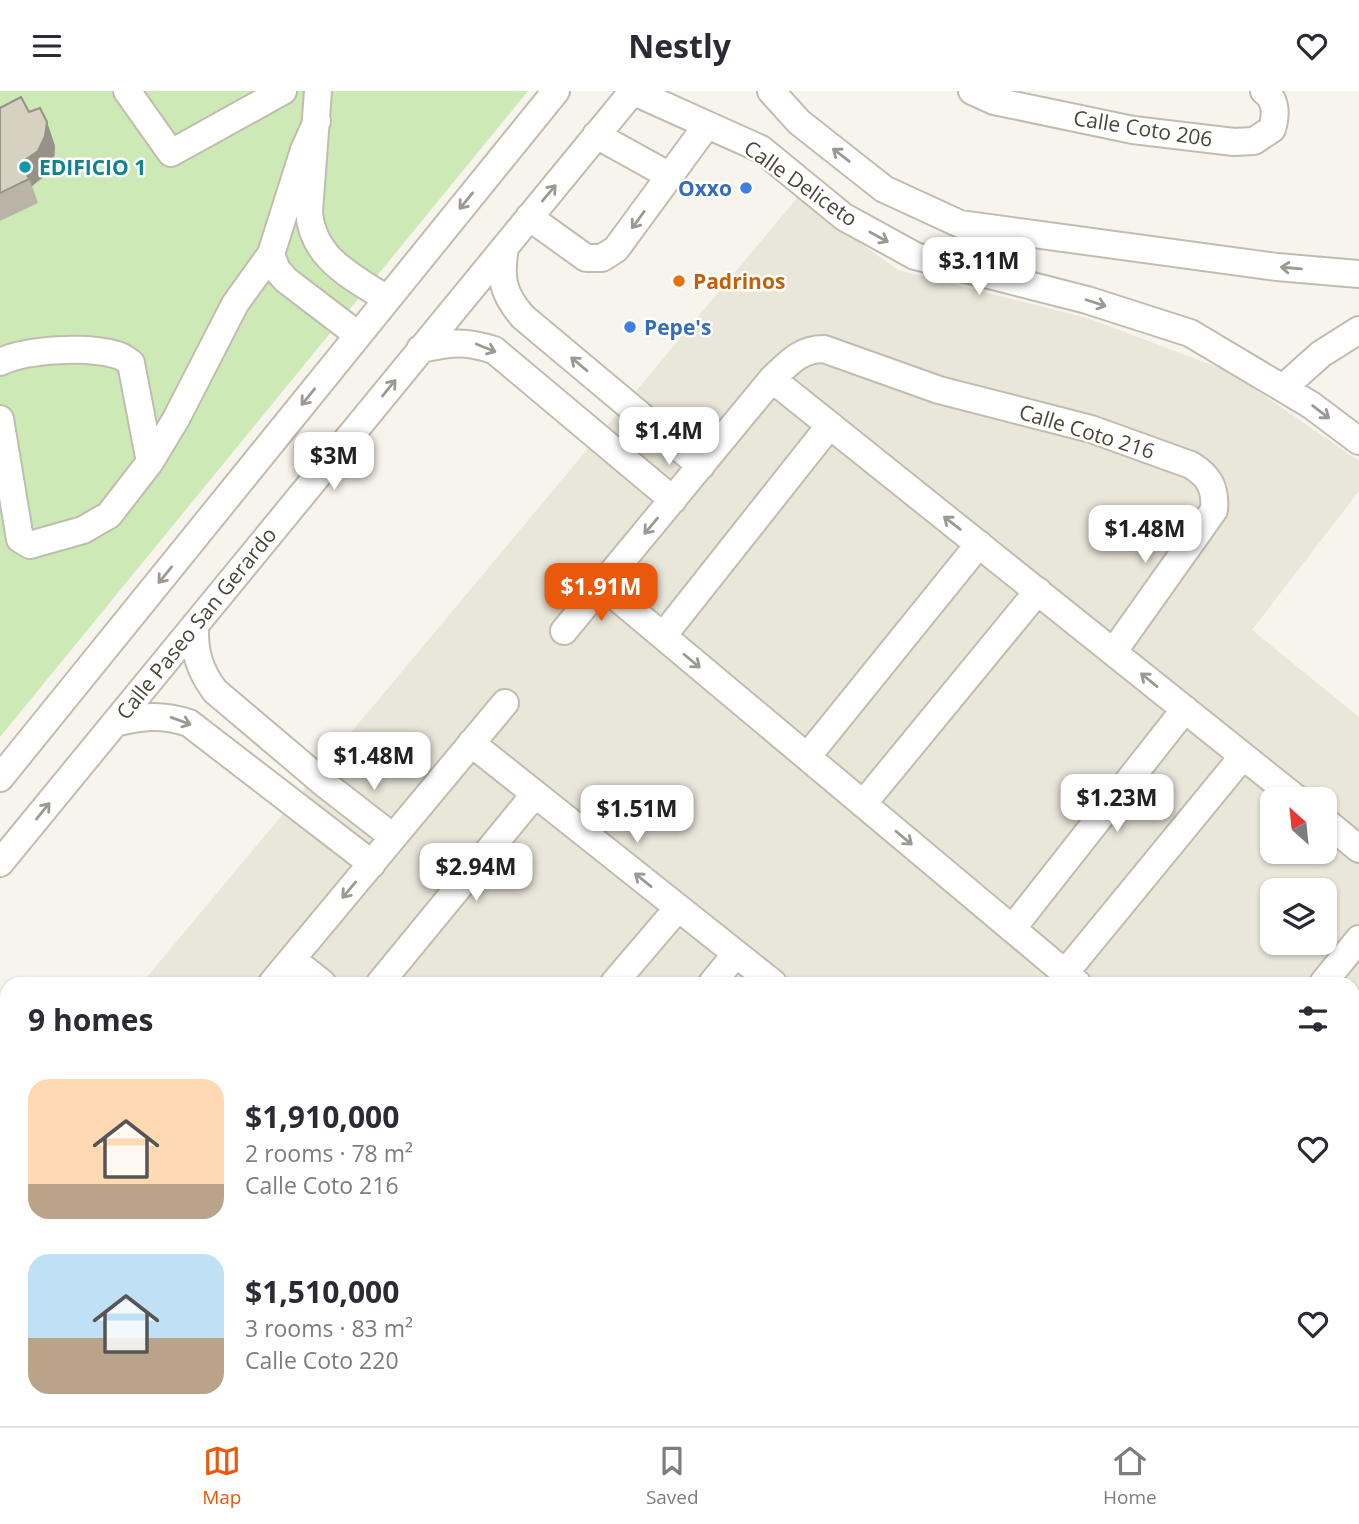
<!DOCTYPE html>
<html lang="en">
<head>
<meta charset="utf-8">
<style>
	:root { --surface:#fff; --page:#f2f2f3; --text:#2b2b33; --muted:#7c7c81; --line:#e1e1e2; --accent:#ea580c }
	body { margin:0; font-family:"Open Sans",sans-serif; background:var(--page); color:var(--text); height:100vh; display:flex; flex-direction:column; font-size:26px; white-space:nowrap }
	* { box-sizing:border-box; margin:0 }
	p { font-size:23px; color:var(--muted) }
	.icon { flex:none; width:38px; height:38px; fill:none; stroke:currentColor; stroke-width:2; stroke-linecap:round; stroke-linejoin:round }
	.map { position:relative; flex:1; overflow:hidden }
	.drawer { position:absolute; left:0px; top:886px; width:1360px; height:450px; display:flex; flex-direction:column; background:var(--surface); border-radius:21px 21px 0 0; box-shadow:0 2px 5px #0004 }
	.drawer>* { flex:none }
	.needle { width:46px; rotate:333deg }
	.fabs { position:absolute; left:1260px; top:696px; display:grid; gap:14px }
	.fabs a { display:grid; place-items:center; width:77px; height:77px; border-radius:14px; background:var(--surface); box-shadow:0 2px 5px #0004; font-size:35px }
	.price { position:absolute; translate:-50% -60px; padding:0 16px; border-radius:14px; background:#fff; color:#222; font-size:23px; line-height:46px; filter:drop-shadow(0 2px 4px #0008) }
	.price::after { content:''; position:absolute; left:50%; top:42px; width:21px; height:16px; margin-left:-10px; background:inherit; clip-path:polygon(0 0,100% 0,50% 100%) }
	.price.selected { background:var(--accent); color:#fff }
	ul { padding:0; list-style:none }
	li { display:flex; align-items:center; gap:21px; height:175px; padding:0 28px }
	li span { display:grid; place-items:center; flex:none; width:196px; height:140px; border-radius:21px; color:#555 }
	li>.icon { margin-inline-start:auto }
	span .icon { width:84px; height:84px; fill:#fffc; stroke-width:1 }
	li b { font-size:30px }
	h2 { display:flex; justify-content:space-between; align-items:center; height:84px; padding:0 28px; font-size:30px }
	header { display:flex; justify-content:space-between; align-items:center; height:91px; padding:0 28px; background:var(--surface); font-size:32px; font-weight:700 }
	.tabs { display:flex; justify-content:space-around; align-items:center; height:98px; border-top:2px solid var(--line); background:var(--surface); font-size:19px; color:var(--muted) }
	.tabs a { display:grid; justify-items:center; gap:4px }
	.tabs .selected { color:var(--accent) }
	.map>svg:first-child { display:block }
	.residential { fill:#e9e6da; fill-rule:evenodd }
	.green { fill:#cce9b6 }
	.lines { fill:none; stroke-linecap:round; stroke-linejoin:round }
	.minor-casing { stroke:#c1bdae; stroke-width:30 }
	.minor { stroke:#fff; stroke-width:26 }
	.wall { fill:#b9b4a6 }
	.shaded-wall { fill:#969287 }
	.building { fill:#d7d1c1; stroke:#969287; stroke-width:2 }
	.oneway { stroke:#9b9992 }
	.culture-dot { fill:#0f9aa8; stroke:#fff; stroke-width:2.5 }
	.shop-dot { fill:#3f7fe0; stroke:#fff; stroke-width:2.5 }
	.food-dot { fill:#e8710a; stroke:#fff; stroke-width:2.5 }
	.labels { text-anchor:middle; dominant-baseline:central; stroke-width:5; stroke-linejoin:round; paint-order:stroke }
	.street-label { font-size:21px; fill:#4a4539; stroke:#fff }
	.culture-label { font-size:21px; font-weight:bold; fill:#0d838f; stroke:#fff; text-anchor:start }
	.shop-label { font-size:21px; font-weight:bold; fill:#366cbe; stroke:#fff; text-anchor:end }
	.food-label { font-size:21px; font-weight:bold; fill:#c56008; stroke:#fff; text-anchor:start }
</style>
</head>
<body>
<header><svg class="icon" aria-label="menu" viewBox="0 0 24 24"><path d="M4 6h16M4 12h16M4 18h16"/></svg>Nestly<svg class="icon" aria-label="heart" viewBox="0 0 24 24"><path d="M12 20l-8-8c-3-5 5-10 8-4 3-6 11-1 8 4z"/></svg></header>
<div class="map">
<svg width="1359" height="1335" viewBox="0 0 1359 1335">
	<rect width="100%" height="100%" fill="#f6f4ec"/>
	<path class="residential" d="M797 107 898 179 1090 228 1230 281 1359 370V400L1252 539 1359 626V984L1353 992V892H142ZM1272 709H1325V761H1272ZM1272 800H1325V852H1272Z
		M7 1055V1328H1076L1070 1335H0V1063Z"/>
	<path class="green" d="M0 0H528L0 646Z"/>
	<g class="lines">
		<g class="minor-casing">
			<path id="minor" d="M127 0 171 62 283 0
				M318 0 309 120C312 167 351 185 387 208
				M632 0 761 58 844 126 915 165 1087 209 1190 242 1311 314 1359 350
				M771 0 799 31 884 98 960 133 1277 176 1359 183
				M972 0 994 10 1133 39 1234 51 1254 50 1272 38C1276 25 1277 9 1264 0
				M596 44 670 85
				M529 126 586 167H602L616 158 707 34
				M505 156C500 187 502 202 523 226L701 375
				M271 163 277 179 286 189 358 244
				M420 258C451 252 462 249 494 259L673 409
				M0 271C27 258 88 255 117 264 122 265 127 269 131 272L150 371
				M772 288 1298 709
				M1283 297 1321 263 1359 239
				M0 328 20 448 30 454 83 439 109 424 150 371 176 328 235 213 271 163 304 59 317 30
				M602 494 1077 892
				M195 534C194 560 199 579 215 600L326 694 393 746
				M564 540 772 288C789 272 800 258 824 258L939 299 1091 338 1191 374C1209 385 1216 397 1214 419L1114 560
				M663 545 830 334
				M115 632C142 625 162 623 189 632L372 773
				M471 652 773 892
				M807 666 979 453
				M0 687 556 0
				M863 713 1038 500
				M1325 730 1359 758
				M0 772 633 0
				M1012 838 1185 618
				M292 868 322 892
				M1065 882 1243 665
				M272 892 505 612
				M380 892 535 703
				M614 892 678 817
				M712 892 736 863
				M1323 892 1359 848
				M0 1039 7 1044
				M0 1097 7 1103
				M0 1216 7 1207
				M0 1255 7 1261
				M87 1328 95 1335
				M541 1328 550 1335
				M848 1328 857 1335
				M251 1335 257 1328
				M354 1335 359 1328
				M962 1335 968 1328"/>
		</g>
		<use href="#minor" class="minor"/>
	</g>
	<path class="wall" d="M0 17 29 21 47 31 55 55 54 69 46 84 32 95 38 112 0 130Z"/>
	<path class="shaded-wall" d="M47 31 55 55 54 69 46 84 32 95 22 71Z"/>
	<path class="building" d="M21 6 29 21 40 17 47 31 45 45 38 60 22 71 29 88 0 102V17Z"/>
	<defs><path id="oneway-shaft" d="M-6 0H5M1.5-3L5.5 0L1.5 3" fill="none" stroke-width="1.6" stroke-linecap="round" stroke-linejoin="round" transform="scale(1.75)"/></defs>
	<g class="oneway">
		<use href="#oneway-shaft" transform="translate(841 64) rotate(-142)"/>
		<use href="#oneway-shaft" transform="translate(549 102) rotate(-50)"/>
		<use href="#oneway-shaft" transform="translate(466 110) rotate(129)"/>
		<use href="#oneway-shaft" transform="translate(638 129) rotate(126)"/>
		<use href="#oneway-shaft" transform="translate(879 146) rotate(29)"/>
		<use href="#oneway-shaft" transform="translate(1291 177) rotate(-175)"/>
		<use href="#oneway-shaft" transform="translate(1096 212) rotate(18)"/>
		<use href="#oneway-shaft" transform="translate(486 257) rotate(22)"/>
		<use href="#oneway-shaft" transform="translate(579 273) rotate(-140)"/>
		<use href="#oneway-shaft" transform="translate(389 297) rotate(-51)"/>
		<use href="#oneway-shaft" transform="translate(308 306) rotate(129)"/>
		<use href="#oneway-shaft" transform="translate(1321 321) rotate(37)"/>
		<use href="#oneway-shaft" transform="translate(952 432) rotate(-142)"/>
		<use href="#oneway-shaft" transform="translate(651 435) rotate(130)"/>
		<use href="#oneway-shaft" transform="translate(165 484) rotate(129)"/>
		<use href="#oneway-shaft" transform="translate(692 570) rotate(40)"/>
		<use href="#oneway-shaft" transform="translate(1149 589) rotate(-141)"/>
		<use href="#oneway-shaft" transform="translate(181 630) rotate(20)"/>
		<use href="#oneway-shaft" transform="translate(43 720) rotate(-51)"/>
		<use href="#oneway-shaft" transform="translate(904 747) rotate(40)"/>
		<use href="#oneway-shaft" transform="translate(643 789) rotate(-141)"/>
		<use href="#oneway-shaft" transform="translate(349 799) rotate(130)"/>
	</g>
	<circle class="culture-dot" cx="25" cy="76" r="7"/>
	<g class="shop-dot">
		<circle cx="746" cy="97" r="7"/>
		<circle cx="630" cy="236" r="7"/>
	</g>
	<circle class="food-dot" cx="679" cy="190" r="7"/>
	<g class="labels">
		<g class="street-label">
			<text transform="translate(1143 37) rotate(9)">Calle Coto 206</text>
			<text transform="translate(801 92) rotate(35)">Calle Deliceto</text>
			<text transform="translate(1087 340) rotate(17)">Calle Coto 216</text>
			<text transform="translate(196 532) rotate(-51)">Calle Paseo San Gerardo</text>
		</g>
		<g class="culture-label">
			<text x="39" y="76">EDIFICIO 1</text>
		</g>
		<g class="shop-label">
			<text x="732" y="97">Oxxo</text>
			<text x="644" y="236" text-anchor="start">Pepe's</text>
		</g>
		<g class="food-label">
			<text x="693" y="190">Padrinos</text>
		</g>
	</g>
</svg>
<div class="fabs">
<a><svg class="needle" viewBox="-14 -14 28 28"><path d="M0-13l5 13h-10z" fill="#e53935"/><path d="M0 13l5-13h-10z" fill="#7c7c81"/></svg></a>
<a><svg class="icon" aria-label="layers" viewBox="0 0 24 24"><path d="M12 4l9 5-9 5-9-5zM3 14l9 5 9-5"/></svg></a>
</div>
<b class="price" style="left:979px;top:206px">$3.11M</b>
<b class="price" style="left:669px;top:376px">$1.4M</b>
<b class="price" style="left:334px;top:401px">$3M</b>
<b class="price" style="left:1145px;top:474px">$1.48M</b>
<b class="price selected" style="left:601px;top:532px">$1.91M</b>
<b class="price" style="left:374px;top:701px">$1.48M</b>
<b class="price" style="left:1117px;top:743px">$1.23M</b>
<b class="price" style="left:637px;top:754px">$1.51M</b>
<b class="price" style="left:476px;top:812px">$2.94M</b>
<section class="drawer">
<h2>9 homes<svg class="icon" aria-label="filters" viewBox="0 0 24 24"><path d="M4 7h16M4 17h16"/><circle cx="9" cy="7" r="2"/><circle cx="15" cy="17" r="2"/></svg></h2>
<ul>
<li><span style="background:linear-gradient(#ffd9b3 75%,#b9a48a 0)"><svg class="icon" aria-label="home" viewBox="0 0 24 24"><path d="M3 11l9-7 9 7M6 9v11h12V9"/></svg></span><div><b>$1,910,000</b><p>2 rooms · 78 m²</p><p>Calle Coto 216</p></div><svg class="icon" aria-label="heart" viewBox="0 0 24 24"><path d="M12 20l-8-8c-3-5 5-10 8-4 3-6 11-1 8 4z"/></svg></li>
<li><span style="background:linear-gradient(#bfe0f5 60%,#b9a48a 0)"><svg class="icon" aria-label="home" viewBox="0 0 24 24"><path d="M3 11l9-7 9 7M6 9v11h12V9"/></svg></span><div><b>$1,510,000</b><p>3 rooms · 83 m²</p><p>Calle Coto 220</p></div><svg class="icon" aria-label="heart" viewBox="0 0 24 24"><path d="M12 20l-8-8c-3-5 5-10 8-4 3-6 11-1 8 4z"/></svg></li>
</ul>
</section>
</div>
<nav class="tabs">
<a class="selected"><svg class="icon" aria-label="map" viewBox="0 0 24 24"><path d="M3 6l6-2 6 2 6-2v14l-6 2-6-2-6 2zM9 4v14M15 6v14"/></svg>Map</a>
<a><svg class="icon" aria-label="saved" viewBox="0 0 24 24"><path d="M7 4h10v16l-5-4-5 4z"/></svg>Saved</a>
<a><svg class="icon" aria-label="home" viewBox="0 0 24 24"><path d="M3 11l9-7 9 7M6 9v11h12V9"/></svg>Home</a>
</nav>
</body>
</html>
